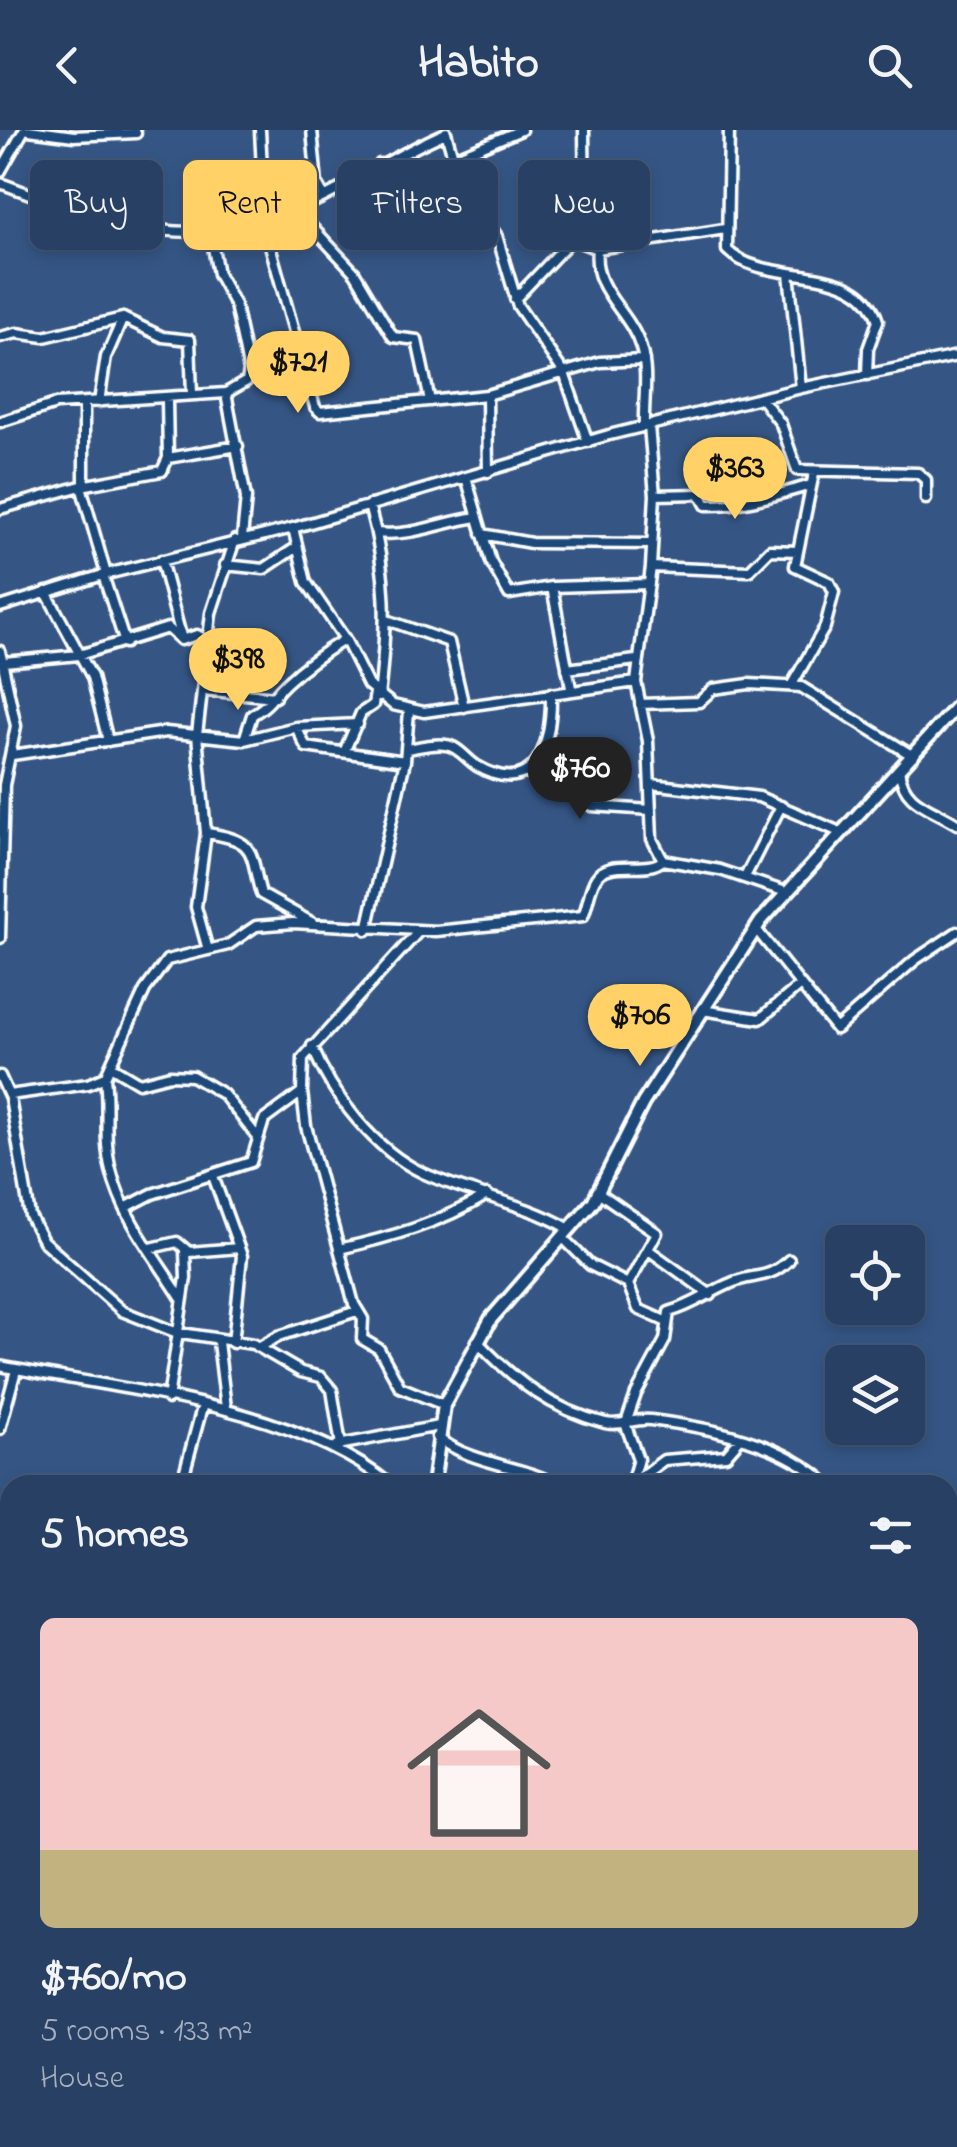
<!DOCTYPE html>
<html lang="en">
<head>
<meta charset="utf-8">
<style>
	:root { --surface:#284064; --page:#30476a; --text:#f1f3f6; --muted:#a5afbf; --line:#445978; --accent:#ffd166 }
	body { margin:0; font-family:"Indie Flower",sans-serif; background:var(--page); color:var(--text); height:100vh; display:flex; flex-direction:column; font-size:38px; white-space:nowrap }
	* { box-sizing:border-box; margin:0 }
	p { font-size:32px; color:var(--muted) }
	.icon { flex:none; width:55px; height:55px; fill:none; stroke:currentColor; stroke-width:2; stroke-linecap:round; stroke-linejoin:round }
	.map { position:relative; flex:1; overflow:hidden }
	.details { position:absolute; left:0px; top:1345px; width:958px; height:672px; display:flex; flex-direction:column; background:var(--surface); border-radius:30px 30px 0 0; box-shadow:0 5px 15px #0003,0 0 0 2px var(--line) }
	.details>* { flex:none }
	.hud { position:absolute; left:30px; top:30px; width:898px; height:90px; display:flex; gap:20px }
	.buttons { position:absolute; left:825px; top:1095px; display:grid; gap:20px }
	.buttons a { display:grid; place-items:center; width:100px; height:100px; border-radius:15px; background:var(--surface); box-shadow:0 5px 15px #0003,0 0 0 2px var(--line); font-size:50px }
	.price { position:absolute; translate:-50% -85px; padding:0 22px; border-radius:35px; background:var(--accent); color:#111; font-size:32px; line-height:65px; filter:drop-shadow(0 2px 5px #0008) }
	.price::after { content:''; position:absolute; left:50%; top:60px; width:30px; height:22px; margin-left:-15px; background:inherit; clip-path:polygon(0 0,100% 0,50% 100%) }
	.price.active { background:#222; color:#fff }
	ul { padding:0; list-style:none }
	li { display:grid; align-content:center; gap:20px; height:530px; padding:0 40px }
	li+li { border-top:2px solid var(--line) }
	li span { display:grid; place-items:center; height:310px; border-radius:15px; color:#555 }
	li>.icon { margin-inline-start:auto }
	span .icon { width:180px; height:180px; fill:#fffc; stroke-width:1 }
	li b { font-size:42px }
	h2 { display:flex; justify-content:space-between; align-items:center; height:120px; padding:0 40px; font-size:42px }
	.chip { padding:0 35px; border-radius:15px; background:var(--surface); box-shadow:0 5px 15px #0003,0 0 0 2px var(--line); font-size:35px; line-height:90px }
	.chip.active { background:var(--accent); color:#111 }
	header { display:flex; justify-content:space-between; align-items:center; height:130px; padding:0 40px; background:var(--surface); font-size:45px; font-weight:800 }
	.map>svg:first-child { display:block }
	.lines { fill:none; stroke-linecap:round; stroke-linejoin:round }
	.stream { stroke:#8caec4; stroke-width:2.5 }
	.street-casing { stroke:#fff; stroke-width:15 }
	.secondary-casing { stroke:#fff; stroke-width:18 }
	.street { stroke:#1f4a7a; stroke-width:8 }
	.secondary { stroke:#1f4a7a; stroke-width:10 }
</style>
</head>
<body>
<header><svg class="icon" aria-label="back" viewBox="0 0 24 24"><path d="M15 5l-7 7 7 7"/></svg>Habito<svg class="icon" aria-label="search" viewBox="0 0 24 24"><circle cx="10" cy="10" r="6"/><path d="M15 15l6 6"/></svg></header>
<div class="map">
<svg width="957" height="2017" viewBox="0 0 957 2017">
	<rect width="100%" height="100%" fill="#355685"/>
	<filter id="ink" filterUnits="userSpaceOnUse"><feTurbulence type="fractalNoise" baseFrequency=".01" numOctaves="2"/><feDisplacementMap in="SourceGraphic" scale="20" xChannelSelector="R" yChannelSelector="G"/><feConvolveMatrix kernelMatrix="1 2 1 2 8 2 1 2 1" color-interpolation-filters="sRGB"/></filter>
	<g filter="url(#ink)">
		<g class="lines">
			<path class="stream" d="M0 1797H10
				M948 1834 957 1837"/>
			<g class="street-casing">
				<path id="street" d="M29 0 74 6 136 3
					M260 0 262 40 273 91
					M312 0 317 54 324 67
					M729 0 727 120C765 158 859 128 878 191L868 219 867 245
					M446 2 460 52 497 106 518 176 564 243 588 312
					M454 28 521 0
					M380 34C406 48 433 42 460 52
					M0 42 24 0
					M0 53C117 97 204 130 324 67 366 46 403 21 446 3
					M296 80 355 143 393 207 417 210 430 271
					M264 94 315 277 320 282 487 265
					M210 101 218 144 235 175 249 241 247 251 226 263
					M572 109 597 119 725 99
					M597 119C592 162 630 180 641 218 649 244 643 270 644 297
					M789 143 801 258
					M515 169 572 109 585 87 584 0
					M0 207 17 203 44 207 123 188 163 207 190 210 192 265
					M762 269 781 294 797 340 918 343 926 350V369
					M99 272 106 227 123 188
					M0 292 56 274 226 263 246 368 242 408
					M649 296 655 365 651 437 636 552 648 611 652 709 663 730 720 740 786 762
					M168 328 238 316
					M488 342 487 265 600 232 644 230
					M466 347 491 432 509 464 552 457 649 454
					M81 356 106 444
					M84 356V273
					M655 365 700 364 706 375C743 376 776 365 811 355
					M369 375C389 446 387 495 379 567
					M0 379 81 356 162 341 168 328 167 269
					M293 398 306 452 345 509 368 555 393 575 424 582 636 552
					M377 403C412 407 442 392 477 387
					M482 404 531 413 652 414
					M161 430 181 506
					M225 435 264 439 297 417
					M651 437 749 441 770 420 798 421
					M103 445 125 513
					M552 457 571 558
					M46 462 92 547 108 611
					M0 477 103 445 293 398 609 305 801 258 957 226
					M387 490 449 512 464 577
					M0 521 16 596 4 655 0 808
					M4 532 79 525 168 498 181 510 197 505 209 512
					M567 539 636 530
					M791 556 825 497 834 462 829 452 795 436 814 343
					M203 560 275 567
					M640 574 699 572 713 559 749 554 801 557 913 626
					M296 597 306 617 405 631
					M244 610 252 585C273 572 271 567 286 553 305 535 324 522 345 509
					M407 619C419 617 434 613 446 615 458 616 467 630 477 636 537 671 552 611 551 563
					M345 620 361 583 373 575 375 563
					M12 625 166 602 244 610 296 597 358 594
					M899 640C904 674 929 676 957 694
					M527 642 592 676 651 680
					M651 654 759 667 842 703
					M206 703C259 710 249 723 261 764L313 793
					M745 747 781 676
					M756 799 836 899 915 830 957 802
					M367 800 405 631 409 581
					M208 820 196 777 206 703 197 605 211 483 235 410
					M702 880 760 889 798 857
					M312 916C331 964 375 1021 423 1043 471 1065 522 1072 568 1098
					M112 937 139 953 170 945 192 946 223 964 256 1005
					M0 946 10 968 30 1086 43 1111 122 1181 175 1202 253 1214 301 1242 321 1247 332 1260 341 1315
					M105 947C109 978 103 1010 111 1040 122 1087 156 1128 181 1168
					M302 962 306 996 354 1174 363 1189 362 1209 379 1219 400 1257 444 1275
					M9 965 88 954 105 947 145 860 167 830 228 815 256 796 293 793 436 801 583 786C588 775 589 759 596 748 609 727 646 745 663 730
					M213 1046 242 1126 233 1213
					M598 1062 657 1103 628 1154
					M125 1078 152 1064 251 1032 264 990 302 962 303 928 419 801
					M562 1107 590 1135 628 1154 638 1179 667 1192
					M151 1118 177 1112 189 1122 239 1118
					M339 1119C392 1107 440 1093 487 1065
					M650 1121 711 1165
					M477 1211C515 1251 550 1279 605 1293 621 1297 634 1288 651 1290 713 1298 782 1312 829 1355
					M218 1212 226 1278
					M260 1217 279 1206 357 1181
					M0 1236C123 1260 293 1275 391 1355
					M168 1269 186 1148 185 1121
					M625 1293 638 1329 632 1350
					M626 1293 636 1264 665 1210 669 1182C694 1175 706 1164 729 1154 754 1142 766 1152 789 1130
					M0 1299 16 1240
					M437 1307C472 1335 519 1334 558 1355
					M338 1315 439 1296
					M631 1354 664 1330 726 1325 739 1310
					M181 1355 203 1274
					M948 1462 957 1465
					M484 2008 491 2017
					M4 2017H66
					M234 2017 254 2008"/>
			</g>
			<g class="secondary-casing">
				<path id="secondary" d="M433 1355 444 1275 491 1189 593 1072 643 973 761 791 957 576
					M444 2017 450 2008"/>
			</g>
			<use href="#street" class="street"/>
			<use href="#secondary" class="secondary"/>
		</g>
	</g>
</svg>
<div class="buttons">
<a><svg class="icon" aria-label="locate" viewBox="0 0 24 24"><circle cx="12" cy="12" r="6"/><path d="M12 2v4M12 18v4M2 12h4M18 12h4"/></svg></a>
<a><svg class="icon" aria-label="layers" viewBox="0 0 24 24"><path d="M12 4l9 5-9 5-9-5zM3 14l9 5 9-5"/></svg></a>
</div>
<b class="price" style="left:298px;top:286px">$721</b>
<b class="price" style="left:735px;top:392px">$363</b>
<b class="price" style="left:238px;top:583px">$398</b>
<b class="price active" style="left:580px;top:692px">$760</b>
<b class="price" style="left:640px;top:939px">$706</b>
<div class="hud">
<a class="chip">Buy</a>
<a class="chip active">Rent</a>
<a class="chip">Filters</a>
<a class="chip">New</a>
</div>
<section class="details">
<h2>5 homes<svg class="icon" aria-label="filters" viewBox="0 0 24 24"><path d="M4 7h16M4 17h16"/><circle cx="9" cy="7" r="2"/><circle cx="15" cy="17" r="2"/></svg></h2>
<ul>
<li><span style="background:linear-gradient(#f6c9c9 75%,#c2b280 0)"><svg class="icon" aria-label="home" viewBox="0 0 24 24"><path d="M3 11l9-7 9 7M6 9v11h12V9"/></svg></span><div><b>$760/mo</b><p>5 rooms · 133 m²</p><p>House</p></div></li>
</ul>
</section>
</div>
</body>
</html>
